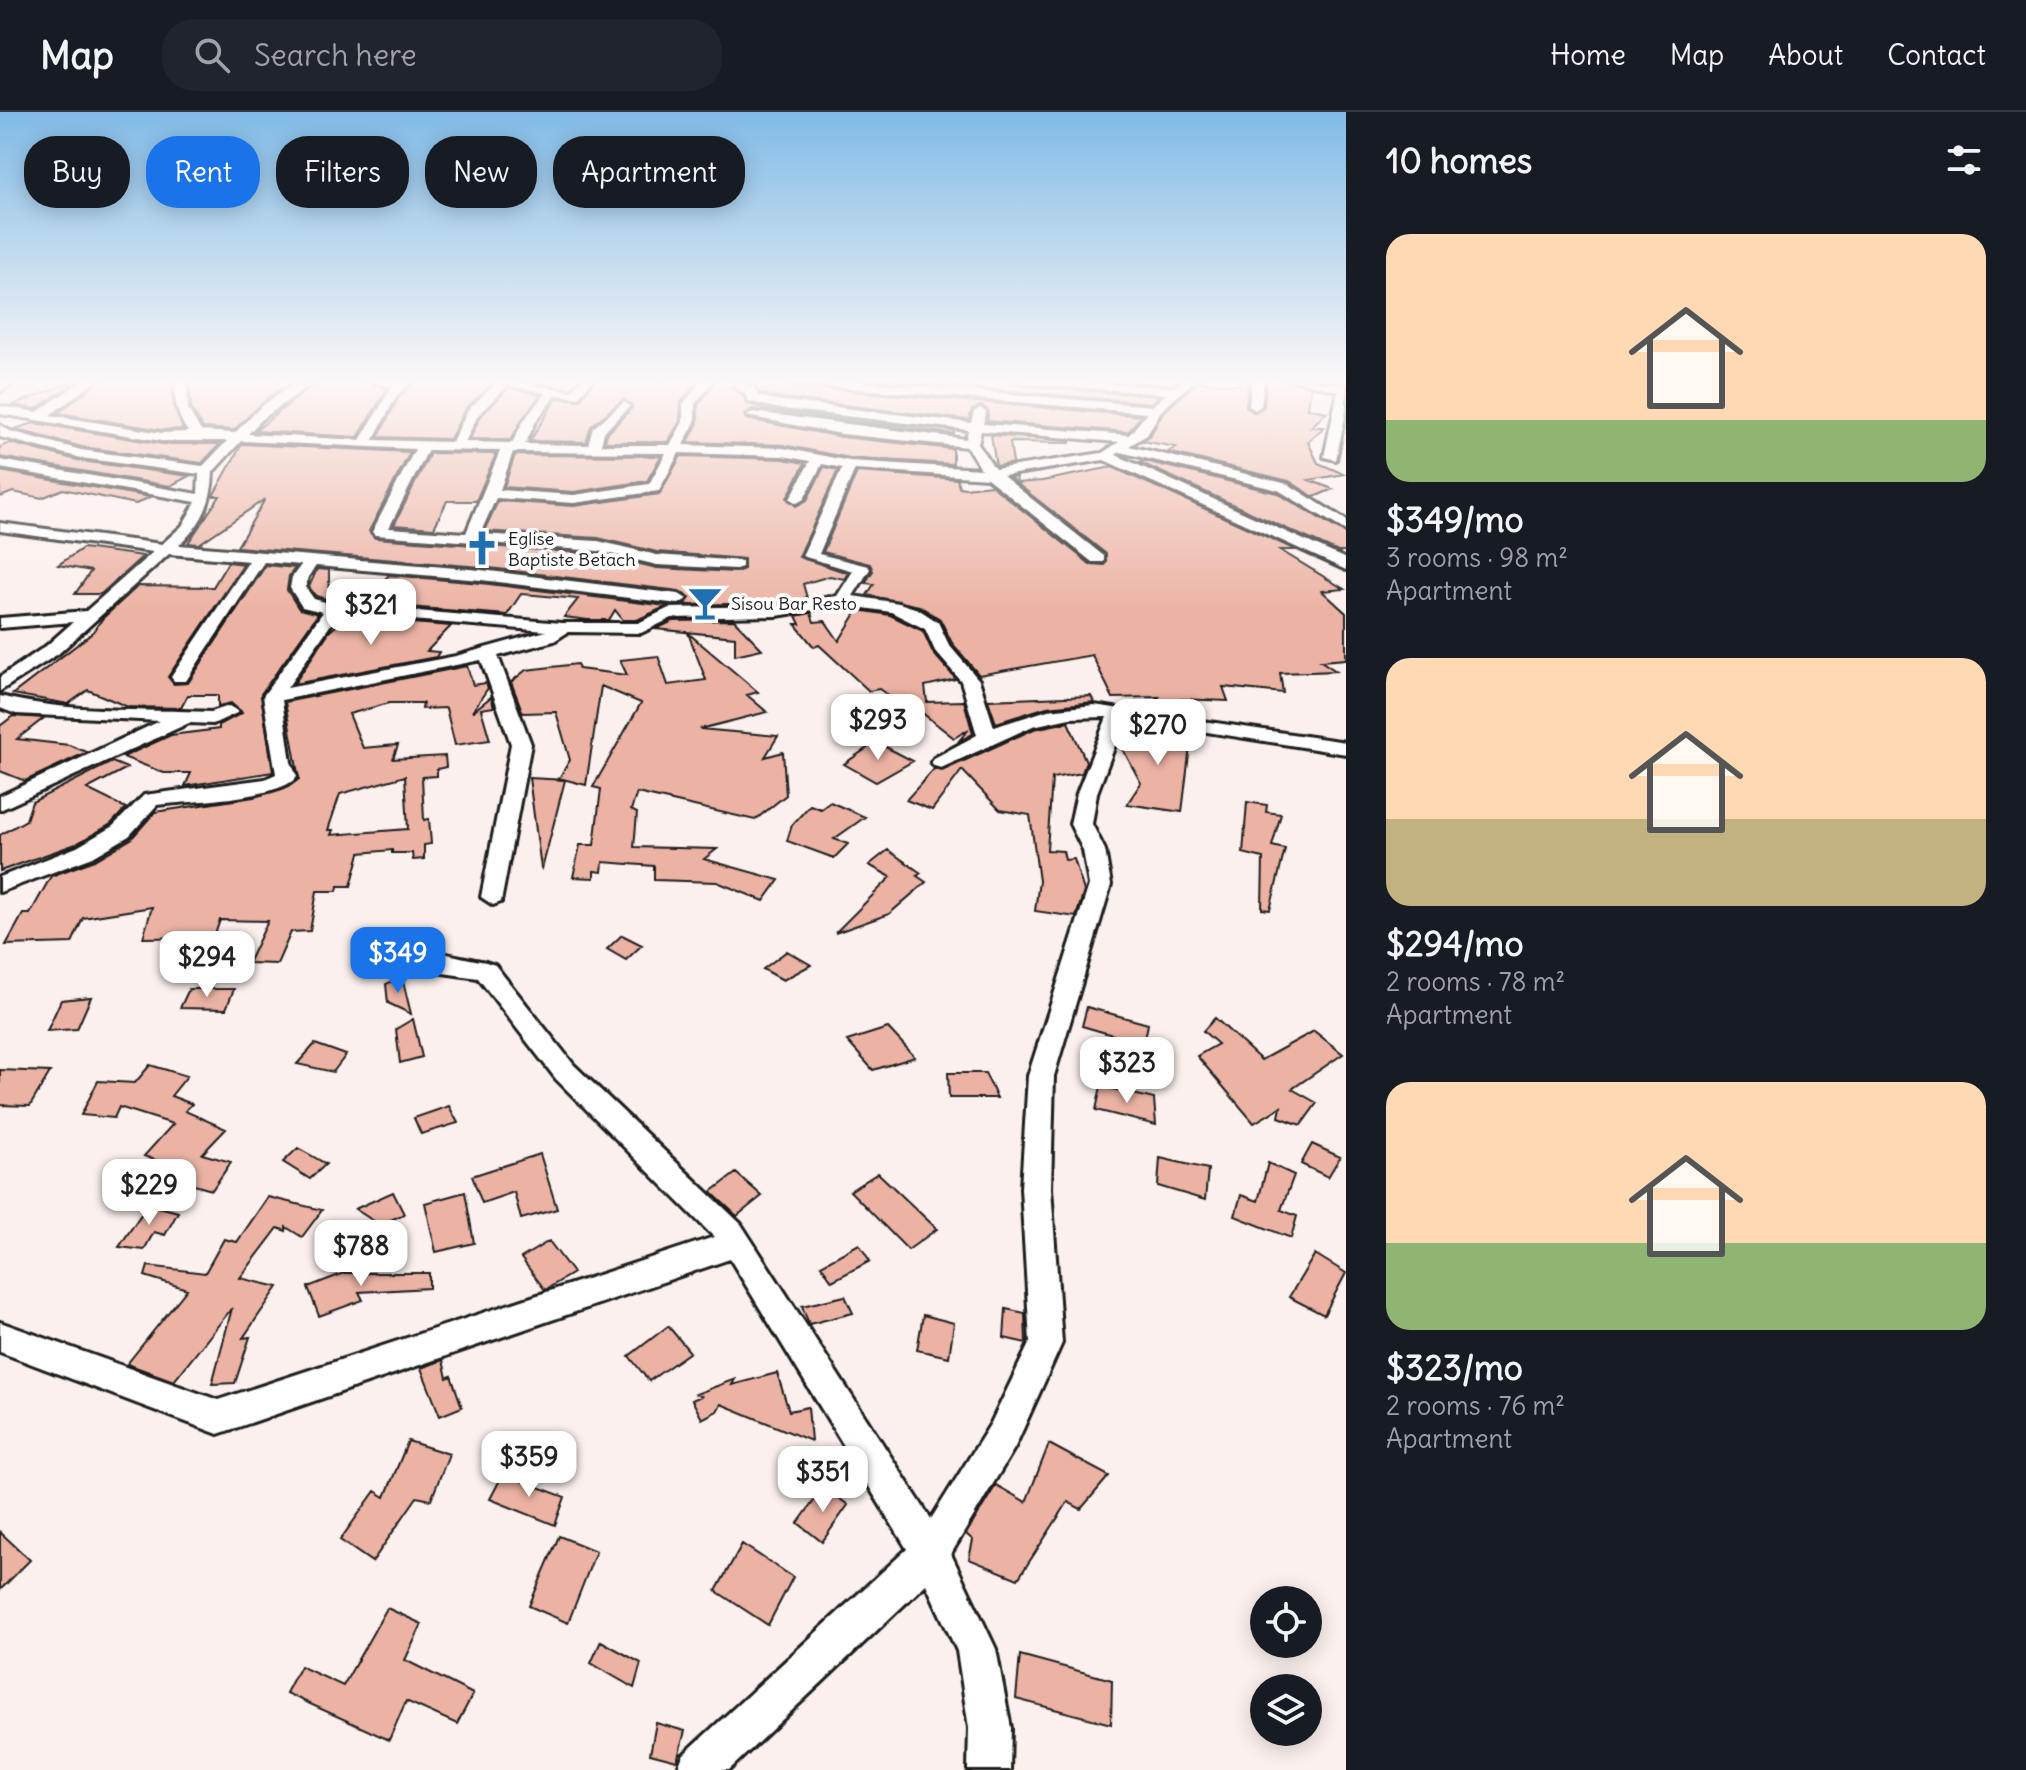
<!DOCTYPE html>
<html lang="en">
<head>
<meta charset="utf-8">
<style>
	:root { --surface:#171b24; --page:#20242c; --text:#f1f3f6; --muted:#9ea1a6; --line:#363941; --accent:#1a73e8 }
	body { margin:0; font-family:Delius,sans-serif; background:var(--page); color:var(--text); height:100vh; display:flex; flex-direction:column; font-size:30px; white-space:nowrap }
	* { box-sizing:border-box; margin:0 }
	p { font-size:26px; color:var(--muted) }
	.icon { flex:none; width:44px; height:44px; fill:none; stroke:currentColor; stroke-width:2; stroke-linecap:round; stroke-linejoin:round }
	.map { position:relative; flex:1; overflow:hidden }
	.side { display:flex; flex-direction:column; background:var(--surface); width:680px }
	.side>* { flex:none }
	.hud { position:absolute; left:24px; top:24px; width:760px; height:72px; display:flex; gap:16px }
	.buttons { position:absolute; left:1250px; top:1474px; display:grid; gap:16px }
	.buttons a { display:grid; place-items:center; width:72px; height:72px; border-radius:50%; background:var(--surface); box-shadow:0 4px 20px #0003; font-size:40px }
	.price { position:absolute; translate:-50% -68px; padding:0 18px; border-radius:16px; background:#fff; color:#222; font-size:26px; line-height:52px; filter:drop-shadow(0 2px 4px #0008) }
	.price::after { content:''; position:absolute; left:50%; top:48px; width:24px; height:18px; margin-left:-12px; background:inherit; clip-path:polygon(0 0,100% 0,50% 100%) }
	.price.selected { background:var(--accent); color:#fff }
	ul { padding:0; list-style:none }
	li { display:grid; align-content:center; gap:16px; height:424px; padding:0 40px }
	li span { display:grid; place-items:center; height:248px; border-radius:24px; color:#555 }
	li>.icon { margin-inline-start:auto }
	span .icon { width:144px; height:144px; fill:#fffc; stroke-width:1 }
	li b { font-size:34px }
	h2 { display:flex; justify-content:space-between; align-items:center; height:96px; padding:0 40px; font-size:34px }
	.tag { padding:0 28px; border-radius:32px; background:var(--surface); box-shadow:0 4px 20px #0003; font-size:28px; line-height:72px }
	.tag.selected { background:var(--accent); color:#fff }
	header { display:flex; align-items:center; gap:48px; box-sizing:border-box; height:112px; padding:0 40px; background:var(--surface); border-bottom:2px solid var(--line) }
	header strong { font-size:38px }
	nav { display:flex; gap:44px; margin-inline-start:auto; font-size:28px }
	.search { width:560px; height:72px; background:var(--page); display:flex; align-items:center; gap:20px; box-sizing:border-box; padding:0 28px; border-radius:32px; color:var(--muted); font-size:30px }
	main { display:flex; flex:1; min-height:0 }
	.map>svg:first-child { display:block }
	.building { fill:#ecb3a4; stroke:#1c1c1c; stroke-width:2; fill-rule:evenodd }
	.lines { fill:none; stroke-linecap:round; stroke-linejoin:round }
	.minor-casing { stroke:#1c1c1c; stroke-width:6 }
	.minor { fill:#fff; fill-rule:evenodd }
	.labels { text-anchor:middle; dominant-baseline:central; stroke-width:8; stroke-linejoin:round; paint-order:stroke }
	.far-poi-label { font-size:18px; fill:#1c1c1c; stroke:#fff; text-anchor:start }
</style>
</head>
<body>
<header>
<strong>Map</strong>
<div class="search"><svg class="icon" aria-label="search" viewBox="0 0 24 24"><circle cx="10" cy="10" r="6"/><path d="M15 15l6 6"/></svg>Search here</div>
<nav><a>Home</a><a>Map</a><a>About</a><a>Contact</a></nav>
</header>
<main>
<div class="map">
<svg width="1346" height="1658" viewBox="0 0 1346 1658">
	<rect width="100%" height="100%" fill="#fbf0ed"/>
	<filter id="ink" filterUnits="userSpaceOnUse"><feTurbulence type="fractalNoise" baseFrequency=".0125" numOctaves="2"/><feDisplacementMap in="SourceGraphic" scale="16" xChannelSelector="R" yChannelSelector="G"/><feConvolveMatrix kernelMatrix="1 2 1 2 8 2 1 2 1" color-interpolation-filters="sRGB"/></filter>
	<g filter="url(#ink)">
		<path class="building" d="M102 267H172L174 295 183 317 162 318 58 301Z
			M190 267H302L270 284 234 318 203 316 191 296Z
			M321 267H360L387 277 358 325 255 319Z
			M418 267H497L466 296 450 327 378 325 399 285Z
			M596 267 662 268 699 267 681 290 680 309 668 330H605L607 322 632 296 624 287 591 314 586 330 530 329 557 286 580 288Z
			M718 267H735L731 276 743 283 747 292 774 299 954 319V322L753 297 744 303 746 307 842 325 953 337V352L850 346 783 333 688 330 698 311V293Z
			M753 267H782L791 274 1141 304 1128 320 987 309 989 299 982 294 972 298 969 308 776 285 760 281 751 271Z
			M867 267H1013L1022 274 1159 284 1151 291Z
			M1239 267H1249L1246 294 1253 300 1264 294 1267 267H1286L1311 275 1308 296 1327 300 1311 315H1324L1308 330 1318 351 1344 362 1309 368 1333 377 1314 385 1289 369 1168 340 1176 335 1142 329 1150 324 1162 302 1198 269 1239 273Z
			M78 268 36 297 13 293Z
			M509 276 540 283 510 328 470 327 480 305Z
			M34 311 162 332H220L202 351 82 335 15 317Z
			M991 323 1070 329V331L1010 330 1013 351 996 354Z
			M10 331 81 349 189 364 170 374 0 345V335Z
			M242 332 410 340 369 419 375 426 598 442 657 456 736 460 744 457V447L657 440 598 426 484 419 498 389 574 394 659 382 681 344 783 347 805 351 787 386 796 394 807 388 824 355 838 358 799 445 848 461 844 467 830 464 803 472 807 486 777 491 684 493 690 486 679 479 481 455 237 435 265 387 199 432 188 431 220 384H213Z
			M430 341 496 342 476 389H447L434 416 394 413Z
			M515 343 661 344 647 369 574 380 504 375Z
			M1145 349 1277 381 1346 422V440H1338L1139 350Z
			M1112 355 1296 438H1280L1344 477 1322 479 1346 501V547L1321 549 1336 559 1280 561 1283 581 1223 575 1228 589 1180 587 1175 602 1148 598 1159 585 1113 586 1092 543 979 563 952 531 940 507 919 494 867 483 874 472 865 471 873 459 870 452 823 440 857 360 957 367 959 375 965 376 991 373 1090 452 1104 453 1106 442 1010 366 1016 365 1017 371 1042 369Z
			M0 359 150 385 136 392 63 377 42 386 13 380 0 385Z
			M83 436 143 444 101 482H75L91 459 58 453Z
			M228 450 244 452 168 565 174 572 188 571 266 453 295 456 289 464 287 478 299 497 318 502 261 582 273 660 185 674 191 661H164L123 645 171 623 219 617V613L242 601 231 591 218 594V583H188L181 596 128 595 88 578 68 592 13 582 91 522 103 506 138 474 213 475Z
			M317 457 329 458V488L316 484 309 475Z
			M389 463 481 471 667 494 637 508H623L615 498 609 508H588L564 505 578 487 535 483 521 482 507 503 360 491Z
			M858 498 890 503 923 519 933 541 956 567 925 574 927 590 964 589 973 622 958 630 969 617 954 626 907 589 901 592 879 577 869 579 819 533 814 535 795 512H800L796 504 811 501 814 510 825 509 839 529Z
			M345 506 451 514 427 539 439 540 436 545 294 572 329 520Z
			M734 508 762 537 735 543V525L656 517 673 509Z
			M688 521 758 580 747 583 767 600 700 617 778 624 765 645 783 640 786 683 755 708 637 681 631 698 637 701 634 735 717 737 704 747 779 768 764 789 717 770 654 768V754L603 750 602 760 594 759V766L573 765 580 733H594L601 677 593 675 641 591 601 574 586 673 559 666 570 648 556 600 523 601 511 570 526 558 577 552 579 557 627 563 620 548 658 544 668 573 706 568Z
			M467 554 473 573 486 571 488 576 472 600 491 585 494 595 481 597 490 628 455 633 446 596 422 597 423 591H389L349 602 363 636 398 633 393 647 445 644 446 655 437 657V664L422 665 424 708 429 707 431 732 424 733V747L413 748 412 741H392V738L360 741 351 774H338L337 779H317L310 819 291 820 277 852 248 851 268 809 220 808 214 825 143 826 152 795 83 806 72 831 6 833 23 802H30L51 764 95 748 131 727 155 700 254 685 288 675 299 667 285 590ZM405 664 408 717 331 723 333 718H328L340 682Z
			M1091 584 1094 590 1047 595 996 611 988 588Z
			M13 604 44 606 17 627 69 633 87 640 25 669 0 659V614Z
			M1068 610 1086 649 1082 661 1052 666 1047 738 1063 739 1065 748 1074 747 1084 779 1076 805 1035 799 1039 769 1030 703 1000 698 962 658 932 698 906 688 934 657 942 659 1034 617Z
			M1137 612 1171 617 1169 624 1191 626 1182 700 1127 692 1141 671 1120 632Z
			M876 630 913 649 876 670 844 652Z
			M112 650 127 656 87 677 126 696 111 712 76 732 0 759V723L26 708 32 690Z
			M529 666 565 668 542 757 541 756Z
			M830 690 865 705 834 727 848 732 834 746 787 729 792 713 810 693 821 697Z
			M1247 690 1267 693 1266 700 1281 702 1272 734 1285 737 1270 798 1262 797 1263 746 1243 741Z
			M888 738 921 761 917 764 926 770 889 802 835 821 891 765 869 753Z
			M622 823 642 833 626 848 607 837Z
			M787 839 811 853 783 868 763 857Z
			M402 865 411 902 388 891 386 872Z
			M189 877H234L226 897 180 896Z
			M91 885 77 917 47 919 61 888Z
			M1087 895 1148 912 1144 932 1082 914Z
			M1215 906 1261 948 1314 919 1343 942 1292 977 1317 991 1301 1013 1279 1005 1281 995 1254 1011 1197 944 1218 932 1203 919Z
			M413 907 422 945 400 951 396 917Z
			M888 916 915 945 873 958 847 929Z
			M315 932 346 943 333 960 297 952Z
			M150 953 187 964 171 984 192 992 185 999 226 1017 202 1042 231 1050 212 1078 183 1070 190 1061 144 1044 173 1012 119 995 114 1006 81 1003 98 969 135 971Z
			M0 958 50 960 30 994 0 993Z
			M948 961H985L997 986H949Z
			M1101 974 1154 987 1156 1013 1096 998Z
			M449 994 458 1011 421 1022 414 1006Z
			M1312 1032 1340 1045 1328 1065 1301 1052Z
			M298 1036 326 1052 310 1067 283 1050Z
			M540 1042 557 1097 521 1107 514 1080 482 1091 472 1064Z
			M1160 1046 1208 1057 1205 1088 1158 1074Z
			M1268 1051 1294 1063 1281 1098 1297 1104 1291 1126 1235 1104 1241 1083 1258 1089Z
			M736 1061 762 1084 737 1104 711 1080Z
			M878 1061 937 1117 908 1138 850 1079Z
			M393 1080 404 1102 380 1113 355 1097Z
			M465 1080 474 1131 436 1140 425 1091Z
			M268 1085 322 1098 302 1125 286 1115V1119L278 1116 240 1166 278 1175 243 1226 250 1225 235 1271 212 1272 232 1196 174 1269 127 1252 187 1177 145 1164 148 1154 205 1161 224 1127 237 1130Z
			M148 1092 178 1100 165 1123 154 1120 144 1138 119 1135Z
			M549 1129 573 1161 545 1178 521 1146Z
			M859 1132 870 1149 832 1169 821 1153Z
			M1315 1142 1346 1161 1324 1203 1289 1185Z
			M344 1161H429V1176L359 1180 363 1188 319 1204 308 1175Z
			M845 1184 853 1201 809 1212 802 1194Z
			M1006 1197 1025 1201 1026 1231 1004 1226Z
			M923 1203 954 1211 949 1245 917 1238Z
			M668 1214 690 1240 649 1269 629 1244Z
			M443 1248 447 1266 451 1264 462 1295 440 1304 421 1256Z
			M777 1261 789 1299 808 1295 811 1329 721 1292 717 1299 702 1307 692 1288 701 1284 696 1282 735 1267 732 1273Z
			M408 1329 449 1342 431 1388 417 1385 372 1450 340 1428 375 1379 385 1385Z
			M1049 1332 1109 1364 1081 1397 1068 1390 1018 1467 969 1447 973 1428 966 1422 996 1373 1026 1390Z
			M503 1362 565 1385 555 1413 490 1387Z
			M824 1375 848 1393 822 1430 798 1411Z
			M0 1420 30 1448 0 1478Z
			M559 1424 596 1439 568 1511 529 1494Z
			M742 1432 793 1465 768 1513 716 1479Z
			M387 1496 422 1512 405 1548 473 1582 457 1612 406 1589 389 1628 286 1581 300 1554 343 1574Z
			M601 1529 641 1551 634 1576 591 1551Z
			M1020 1543 1112 1568 1111 1612 1016 1587Z
			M656 1611 685 1619 677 1649 650 1642Z"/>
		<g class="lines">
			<g class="minor-casing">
				<path id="minor" d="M4 267H17L0 280V270Z
					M85 267H99L50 303 162 321 188 320C176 302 174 287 175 267H187L188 297 201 319 235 321C254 300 288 267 318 267L261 308 248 322 360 328 392 275 363 267H415L397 283 373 328 452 330 468 298 501 267 571 279 581 267H593L578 286 556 283 536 309 525 332 588 333 593 316 624 290 630 294 604 320 601 333H670L683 310V292L703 267H715L695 292V310L683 333 783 336 850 349 981 357 967 335 842 322 747 304 753 300 966 327 968 318 775 296 748 289 745 281 734 275 738 267H750L747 273 755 276 758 284 775 288 971 311 974 300 980 296 986 300 983 312 1129 323 1147 301 791 271 785 267H832L1152 294 1166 282 1022 271 1016 267 1174 275 1183 267H1196L1160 300 1147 323 1129 334 1288 372 1346 408V419L1278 378 1120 340 1116 343 1346 447V458L1104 348 1003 364 1104 444V450H1092L987 366 855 357 819 442 868 454 870 457 853 484 899 491 918 497 938 510 949 533 979 568 994 615 1048 598 1094 593 1346 630V642L1125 607 1097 681 1092 712 1105 738 1111 773 1054 964 1051 1076 1062 1231 1015 1335 951 1442 996 1537 1011 1616 1010 1658H968L969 1616 957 1539 926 1472 729 1658H677L683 1643 907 1437 730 1147 218 1322 0 1240V1210L218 1288 714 1125 556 967 478 866 365 850 362 844 365 838C402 828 450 844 486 850L495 853 574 953 741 1112 931 1407 991 1311 1030 1230 1021 1076 1028 964 1089 773 1083 738 1070 712 1077 681 1107 605 1070 606 1033 614 941 656 934 654 931 650 934 646 977 623 961 569 935 539 925 517 891 500 843 493 777 504 672 506 641 521 568 520 554 529 498 544 531 632 501 790 493 793 481 785 511 632 481 548 282 588 291 650 297 665C279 687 188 689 157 693L129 724 93 745 0 780V765L77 735 113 714 144 683 265 667 276 662 263 584 323 500 302 495 290 476 292 465 301 453 264 450 186 569H174L171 565 249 449 169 442 58 542 0 579V565L46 534 73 510 0 516V506L86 499 153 440 0 419V411L162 432 182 414 196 390 0 356V348L198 382 199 362 81 346 0 325V313L10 319 81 338 203 354 227 329H162L0 302V294L37 300ZM508 273 545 281 524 308 512 331 465 330 478 303ZM981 319 1119 330 1102 341 995 357 978 332ZM241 329 415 337 372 420 375 423 598 439 657 453 736 457 742 455V449L657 443 598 429 480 422 496 386 574 391 659 379 679 341 783 344 810 349 790 387 797 391 804 387 822 352 842 356 802 444 853 459 837 484 777 494 669 496 638 511H562L333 492 314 487 306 476 308 465 316 454 481 468 679 492 687 487 679 482 481 458 179 433C202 412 212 391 213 360ZM428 338 500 339 466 421 389 416ZM513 340 666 341 649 372 574 383 500 378ZM338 502 546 519 456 544 287 576Z
					M1252 267H1264L1261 294 1255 298 1249 294Z
					M1289 267 1346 273V299L1336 348 1324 345 1338 279Z
					M0 584C67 601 142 597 211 600L229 594 239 600 213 612 189 611 0 698V684L160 609 16 602 0 596Z"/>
			</g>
			<use href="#minor" class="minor"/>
		</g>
	</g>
	<linearGradient id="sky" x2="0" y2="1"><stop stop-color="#80bae6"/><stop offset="0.54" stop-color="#fdf8f7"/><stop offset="1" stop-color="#fdf8f7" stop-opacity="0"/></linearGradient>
	<rect width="1346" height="499" fill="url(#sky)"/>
	<defs>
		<g id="church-bare" transform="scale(2.76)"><path d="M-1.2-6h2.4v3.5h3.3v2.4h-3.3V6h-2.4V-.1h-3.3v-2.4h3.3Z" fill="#1f6fb2" stroke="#fff" stroke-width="2.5" paint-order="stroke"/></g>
		<g id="bar-bare" transform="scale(2.76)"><path d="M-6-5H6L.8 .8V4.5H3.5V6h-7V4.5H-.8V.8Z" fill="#1f6fb2" stroke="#fff" stroke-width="2.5" paint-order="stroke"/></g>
	</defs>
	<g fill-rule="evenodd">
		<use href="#church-bare" x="482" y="436"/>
		<use href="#bar-bare" x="705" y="491"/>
	</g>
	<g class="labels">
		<g class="far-poi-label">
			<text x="508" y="426">Eglise<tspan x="508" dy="21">Baptiste Betach</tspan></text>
			<text x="731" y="491">Sisou Bar Resto</text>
		</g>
	</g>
</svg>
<div class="buttons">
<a><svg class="icon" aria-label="locate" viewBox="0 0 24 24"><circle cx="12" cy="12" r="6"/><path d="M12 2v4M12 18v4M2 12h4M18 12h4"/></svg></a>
<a><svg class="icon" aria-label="layers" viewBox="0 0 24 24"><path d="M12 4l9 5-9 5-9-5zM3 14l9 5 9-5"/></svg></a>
</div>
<b class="price" style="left:371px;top:535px">$321</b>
<b class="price" style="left:878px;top:650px">$293</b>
<b class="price" style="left:1158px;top:655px">$270</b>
<b class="price selected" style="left:398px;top:883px">$349</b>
<b class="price" style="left:207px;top:887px">$294</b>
<b class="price" style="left:1127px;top:993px">$323</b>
<b class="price" style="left:149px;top:1115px">$229</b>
<b class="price" style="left:361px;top:1176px">$788</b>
<b class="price" style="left:529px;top:1387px">$359</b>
<b class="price" style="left:823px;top:1402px">$351</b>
<div class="hud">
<a class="tag">Buy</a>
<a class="tag selected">Rent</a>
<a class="tag">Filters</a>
<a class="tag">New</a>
<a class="tag">Apartment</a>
</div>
</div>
<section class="side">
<h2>10 homes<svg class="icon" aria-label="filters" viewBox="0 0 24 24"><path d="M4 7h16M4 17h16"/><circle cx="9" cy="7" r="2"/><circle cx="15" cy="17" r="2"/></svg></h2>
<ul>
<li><span style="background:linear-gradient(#ffd9b3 75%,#8fb573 0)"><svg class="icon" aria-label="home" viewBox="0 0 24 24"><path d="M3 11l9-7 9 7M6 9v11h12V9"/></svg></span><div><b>$349/mo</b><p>3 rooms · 98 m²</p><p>Apartment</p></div></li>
<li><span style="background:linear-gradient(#ffd9b3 65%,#c2b280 0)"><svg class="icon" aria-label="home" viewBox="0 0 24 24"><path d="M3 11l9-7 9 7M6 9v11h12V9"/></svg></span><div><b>$294/mo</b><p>2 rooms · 78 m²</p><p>Apartment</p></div></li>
<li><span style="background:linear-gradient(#ffd9b3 65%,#8fb573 0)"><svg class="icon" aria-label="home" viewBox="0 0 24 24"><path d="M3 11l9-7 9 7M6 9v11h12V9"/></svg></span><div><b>$323/mo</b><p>2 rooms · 76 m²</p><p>Apartment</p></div></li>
</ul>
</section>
</main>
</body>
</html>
